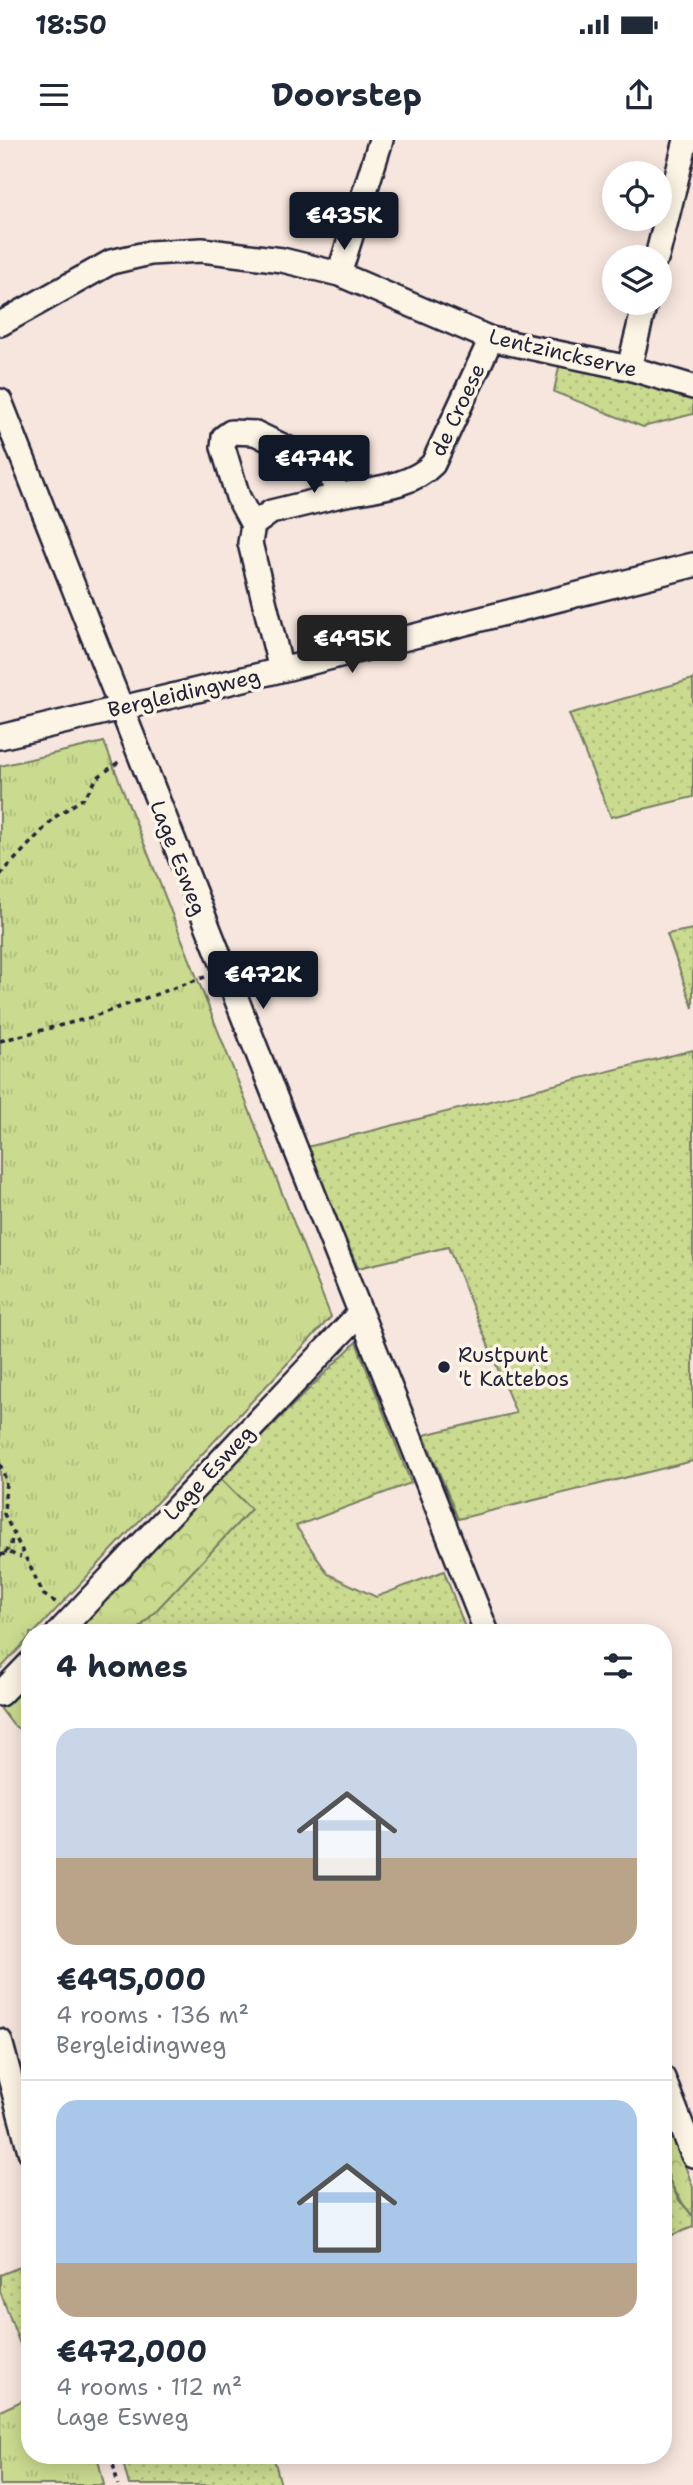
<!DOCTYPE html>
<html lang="en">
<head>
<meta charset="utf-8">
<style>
	:root { --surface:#fff; --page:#f6f6f7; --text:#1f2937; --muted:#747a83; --line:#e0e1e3; --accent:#111827 }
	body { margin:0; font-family:"Shantell Sans",sans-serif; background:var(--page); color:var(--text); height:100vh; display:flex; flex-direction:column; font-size:26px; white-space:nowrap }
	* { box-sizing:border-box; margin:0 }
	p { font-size:23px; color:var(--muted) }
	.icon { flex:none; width:38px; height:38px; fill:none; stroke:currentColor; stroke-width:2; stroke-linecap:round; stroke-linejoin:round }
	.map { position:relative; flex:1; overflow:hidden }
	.side { position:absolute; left:21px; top:1484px; width:651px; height:840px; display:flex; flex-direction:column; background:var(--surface); border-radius:28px; box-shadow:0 4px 18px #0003 }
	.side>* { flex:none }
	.fabs { position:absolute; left:602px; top:21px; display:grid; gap:14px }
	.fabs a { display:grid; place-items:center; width:70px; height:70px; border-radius:50%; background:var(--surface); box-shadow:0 4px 18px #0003; font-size:35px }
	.price { position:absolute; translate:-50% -60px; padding:0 16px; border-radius:7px; background:var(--accent); color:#fff; font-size:23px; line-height:46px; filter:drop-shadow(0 2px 4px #0008) }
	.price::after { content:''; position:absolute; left:50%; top:42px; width:21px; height:16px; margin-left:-10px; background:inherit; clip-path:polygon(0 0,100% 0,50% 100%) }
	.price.active { background:#222; color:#fff }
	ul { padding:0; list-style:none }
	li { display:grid; align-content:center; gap:14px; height:371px; padding:0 35px }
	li+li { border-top:2px solid var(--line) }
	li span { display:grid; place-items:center; height:217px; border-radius:21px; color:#555 }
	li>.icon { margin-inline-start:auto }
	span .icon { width:126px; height:126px; fill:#fffc; stroke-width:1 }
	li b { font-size:30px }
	h2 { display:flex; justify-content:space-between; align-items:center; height:84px; padding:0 35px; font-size:30px }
	.status { display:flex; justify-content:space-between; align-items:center; height:49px; padding:0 35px; background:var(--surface); direction:ltr }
	.status svg { height:19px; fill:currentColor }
	header { display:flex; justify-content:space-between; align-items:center; height:91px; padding:0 35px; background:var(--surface); font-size:32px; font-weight:700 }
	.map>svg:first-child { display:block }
	.grass { fill:url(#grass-dots); stroke:#767e65; stroke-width:2 }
	.forest { fill:url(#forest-crowns); stroke:#767e65; stroke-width:2 }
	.park { fill:url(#park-tufts); stroke:#767e65; stroke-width:2 }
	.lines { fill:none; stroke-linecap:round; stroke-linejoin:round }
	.street-casing { stroke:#22223b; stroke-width:28 }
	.path { stroke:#22223b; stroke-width:3.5; stroke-dasharray:5 5; stroke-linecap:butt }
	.street { stroke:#fcf5e5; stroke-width:23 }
	.poi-dot { fill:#22223b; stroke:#fcf5e5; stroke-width:2.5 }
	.labels { text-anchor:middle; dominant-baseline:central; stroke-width:7; stroke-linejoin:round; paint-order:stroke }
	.street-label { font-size:21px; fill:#22223b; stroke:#fcf5e5 }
	.poi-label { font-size:21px; fill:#22223b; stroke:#fcf5e5; text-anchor:start }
</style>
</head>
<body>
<div class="status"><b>18:50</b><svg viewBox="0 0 49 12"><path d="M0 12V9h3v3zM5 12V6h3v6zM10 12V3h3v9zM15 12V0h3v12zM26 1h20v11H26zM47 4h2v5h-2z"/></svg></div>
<header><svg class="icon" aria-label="menu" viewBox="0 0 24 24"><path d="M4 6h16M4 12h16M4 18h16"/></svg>Doorstep<svg class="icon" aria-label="share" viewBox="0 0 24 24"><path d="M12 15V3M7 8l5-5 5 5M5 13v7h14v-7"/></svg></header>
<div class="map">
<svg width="693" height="2345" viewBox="0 0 693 2345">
	<defs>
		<pattern id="grass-dots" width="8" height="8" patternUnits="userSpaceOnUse" patternTransform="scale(1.75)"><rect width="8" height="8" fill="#cadb8f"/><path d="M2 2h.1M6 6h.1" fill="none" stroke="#adbc7c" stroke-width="1.8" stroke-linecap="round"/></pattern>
		<pattern id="forest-crowns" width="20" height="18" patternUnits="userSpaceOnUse" patternTransform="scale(1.75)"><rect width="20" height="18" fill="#cadb8f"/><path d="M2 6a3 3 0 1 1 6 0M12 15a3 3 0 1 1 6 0" fill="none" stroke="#adbc7c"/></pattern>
		<pattern id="park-tufts" width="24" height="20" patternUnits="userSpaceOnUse" patternTransform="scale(1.75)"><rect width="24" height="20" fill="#cadb8f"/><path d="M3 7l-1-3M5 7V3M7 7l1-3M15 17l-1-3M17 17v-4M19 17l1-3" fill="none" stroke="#adbc7c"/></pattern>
	</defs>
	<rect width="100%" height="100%" fill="#f7e6dd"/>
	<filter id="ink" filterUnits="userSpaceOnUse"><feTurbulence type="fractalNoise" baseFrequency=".0143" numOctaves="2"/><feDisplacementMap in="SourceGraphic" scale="14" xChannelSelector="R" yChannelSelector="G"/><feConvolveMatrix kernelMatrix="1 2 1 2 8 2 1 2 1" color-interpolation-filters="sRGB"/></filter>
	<g filter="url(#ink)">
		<path class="grass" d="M560 222 693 255V274L643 287 554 252Z
			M693 539V657L611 677 569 574Z
			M693 789V868L667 794Z
			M693 910V1321L458 1379 424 1295 516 1273 448 1107 358 1128 307 1007Z
			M356 1202 411 1343 296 1386 328 1434 376 1457 444 1431 467 1493H135L251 1369 220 1338Z
			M663 2027 678 2059 693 2076V2087L663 2099Z
			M30 2123V2222L27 2223 0 2151V2135Z
			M121 2315H273L281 2345H129Z"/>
		<path class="forest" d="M220 1338 251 1369 135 1493H73Z
			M30 1539V1596L13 1585 1 1569Z
			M663 1968 693 2047V2076C659 2038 663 2015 663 1968Z"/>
		<path class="park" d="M104 602 331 1177 34 1493H30V1497L0 1529V626Z
			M30 2257V2315H97L104 2345H0V2271Z"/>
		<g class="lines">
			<g class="street-casing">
				<path id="street" d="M657 117 686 0
					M339 134 381 0
					M0 184 111 122 150 113 202 110 282 120 339 134 491 199 629 228 693 247
					M629 228 645 163
					M0 261 487 1493
					M253 385 271 372 337 356
					M281 530 250 403 253 385 238 357 223 307 224 297 231 292 255 293 320 324 331 334 337 356C368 349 410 348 433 324L491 199
					M0 597 281 530 693 425
					M58 1493 360 1173
					M0 1554 30 1523
					M0 1901 30 2011
					M663 1938 693 2015"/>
			</g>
			<path class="path" d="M0 735 55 677 84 658 98 637 120 621
				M0 901 89 878 205 837
				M0 1324 6 1340 4 1374 44 1455 59 1464
				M5 1413 11 1405 12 1395
				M0 1415 10 1413 21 1417
				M111 2315 118 2345"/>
			<use href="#street" class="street"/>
		</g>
	</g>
	<circle class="poi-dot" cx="444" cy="1227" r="7"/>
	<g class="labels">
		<g class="street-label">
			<text transform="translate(563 213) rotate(13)">Lentzinckserve</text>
			<text transform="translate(458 270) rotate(-65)">de Croese</text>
			<text transform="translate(184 553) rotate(-13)">Bergleidingweg</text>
			<text transform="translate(178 718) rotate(69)">Lage Esweg</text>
			<text transform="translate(209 1333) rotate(-47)">Lage Esweg</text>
		</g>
		<g class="poi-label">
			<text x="458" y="1215">Rustpunt<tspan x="458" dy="24">'t Kattebos</tspan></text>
		</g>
	</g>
</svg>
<div class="fabs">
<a><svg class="icon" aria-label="locate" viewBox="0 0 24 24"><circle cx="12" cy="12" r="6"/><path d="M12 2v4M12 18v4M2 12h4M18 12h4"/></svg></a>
<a><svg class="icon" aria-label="layers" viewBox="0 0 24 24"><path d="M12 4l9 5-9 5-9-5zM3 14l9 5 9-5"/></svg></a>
</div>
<b class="price" style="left:344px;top:112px">€435K</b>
<b class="price" style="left:314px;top:355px">€474K</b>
<b class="price active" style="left:352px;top:535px">€495K</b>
<b class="price" style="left:263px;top:871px">€472K</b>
<section class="side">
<h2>4 homes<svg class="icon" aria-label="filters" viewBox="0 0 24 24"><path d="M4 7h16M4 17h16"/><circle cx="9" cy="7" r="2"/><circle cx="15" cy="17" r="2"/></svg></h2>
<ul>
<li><span style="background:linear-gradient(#c9d6e8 60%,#b9a48a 0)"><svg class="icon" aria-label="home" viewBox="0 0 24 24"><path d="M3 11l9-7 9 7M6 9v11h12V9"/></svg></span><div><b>€495,000</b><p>4 rooms · 136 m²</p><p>Bergleidingweg</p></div></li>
<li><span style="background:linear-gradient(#a9c7e8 75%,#b9a48a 0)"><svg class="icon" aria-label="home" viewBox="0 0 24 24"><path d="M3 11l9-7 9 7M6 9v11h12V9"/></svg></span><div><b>€472,000</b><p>4 rooms · 112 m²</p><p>Lage Esweg</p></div></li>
</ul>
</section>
</div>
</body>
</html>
